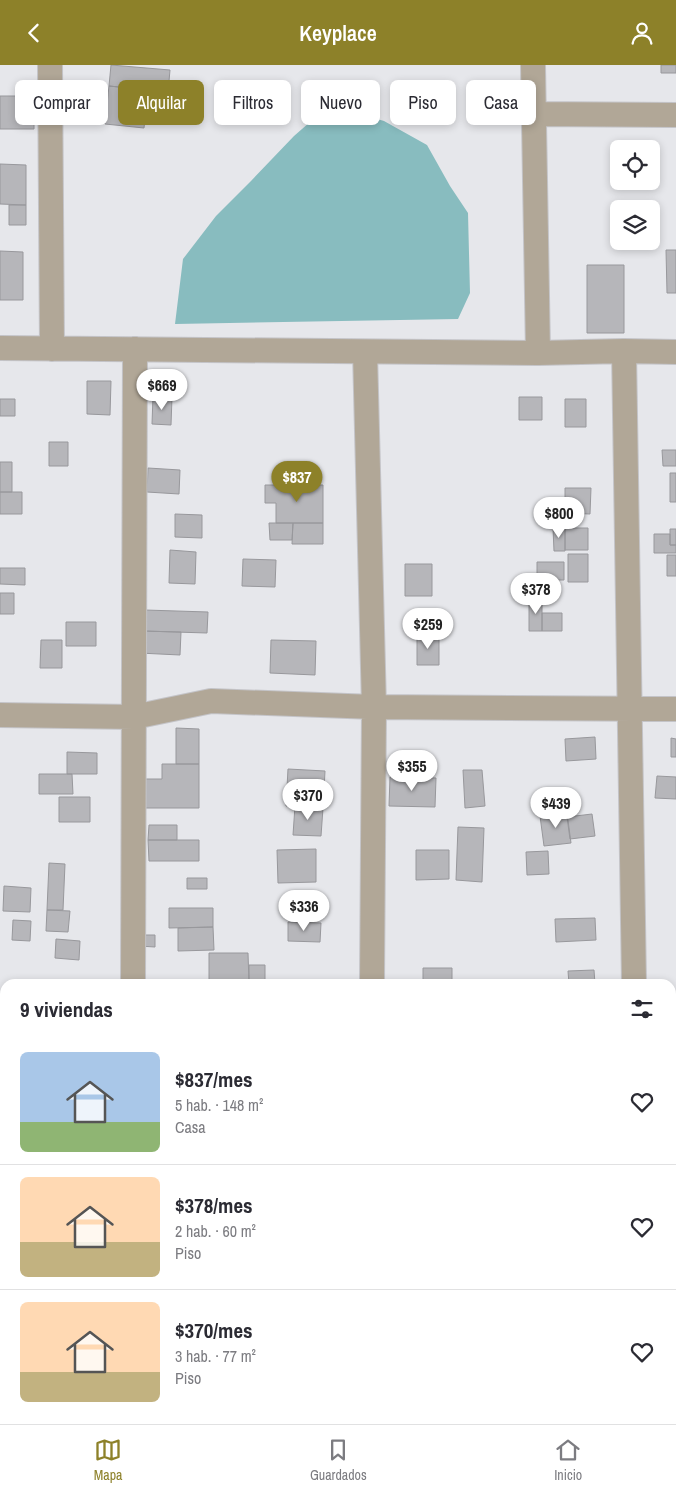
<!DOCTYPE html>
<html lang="es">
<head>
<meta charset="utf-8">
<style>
	:root { --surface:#fff; --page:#f7f7f7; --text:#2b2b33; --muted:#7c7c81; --line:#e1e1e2; --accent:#8d8129 }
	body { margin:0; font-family:"Archivo Narrow",sans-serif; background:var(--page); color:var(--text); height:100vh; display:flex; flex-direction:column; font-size:19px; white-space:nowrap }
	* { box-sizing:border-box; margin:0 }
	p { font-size:16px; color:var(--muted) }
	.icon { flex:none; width:28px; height:28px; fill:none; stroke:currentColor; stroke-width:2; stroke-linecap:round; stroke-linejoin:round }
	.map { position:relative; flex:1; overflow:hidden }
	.side { position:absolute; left:0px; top:914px; width:676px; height:446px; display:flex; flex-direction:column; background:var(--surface); border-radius:15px 15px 0 0; box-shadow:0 2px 8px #0003 }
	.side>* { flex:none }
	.guide { position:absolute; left:15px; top:15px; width:646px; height:45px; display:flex; gap:10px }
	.fabs { position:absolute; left:610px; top:75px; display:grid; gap:10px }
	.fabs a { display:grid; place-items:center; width:50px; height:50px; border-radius:8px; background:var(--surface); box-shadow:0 2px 8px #0003; font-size:25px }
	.price { position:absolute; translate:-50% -42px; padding:0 11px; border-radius:18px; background:#fff; color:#222; font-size:16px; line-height:32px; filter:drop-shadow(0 1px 2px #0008) }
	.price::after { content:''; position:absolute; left:50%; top:30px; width:15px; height:11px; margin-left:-8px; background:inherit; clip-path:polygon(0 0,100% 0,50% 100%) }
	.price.selected { background:var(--accent); color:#fff }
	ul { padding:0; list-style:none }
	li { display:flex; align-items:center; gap:15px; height:125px; padding:0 20px }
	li+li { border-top:1px solid var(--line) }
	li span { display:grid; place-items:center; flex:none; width:140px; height:100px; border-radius:8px; color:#555 }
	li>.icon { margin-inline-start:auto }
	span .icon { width:60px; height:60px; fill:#fffc; stroke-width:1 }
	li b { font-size:21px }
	h2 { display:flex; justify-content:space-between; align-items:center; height:60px; padding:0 20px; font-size:21px }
	.tag { padding:0 18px; border-radius:8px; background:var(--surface); box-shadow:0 2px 8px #0003; font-size:18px; line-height:45px }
	.tag.selected { background:var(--accent); color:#fff }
	header { display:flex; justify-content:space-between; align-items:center; height:65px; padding:0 20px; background:var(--accent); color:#fff; font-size:22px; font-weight:600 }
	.menu { display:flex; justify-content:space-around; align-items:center; height:70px; border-top:1px solid var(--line); background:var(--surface); font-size:14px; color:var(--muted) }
	.menu a { display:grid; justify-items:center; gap:2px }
	.menu .selected { color:var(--accent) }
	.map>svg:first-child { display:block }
	.water { fill:#88bcbf }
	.building { fill:#b6b6ba; stroke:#98989c }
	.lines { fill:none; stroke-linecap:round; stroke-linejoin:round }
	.minor-casing { stroke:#c4c4c8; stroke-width:26 }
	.minor { stroke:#b1a797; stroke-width:24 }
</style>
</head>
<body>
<header><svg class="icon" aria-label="back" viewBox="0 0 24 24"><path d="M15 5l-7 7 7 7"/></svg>Keyplace<svg class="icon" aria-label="person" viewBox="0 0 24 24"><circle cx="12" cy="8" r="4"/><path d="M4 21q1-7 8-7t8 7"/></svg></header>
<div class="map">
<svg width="676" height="1359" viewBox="0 0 676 1359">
	<rect width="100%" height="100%" fill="#e6e7eb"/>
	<path class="water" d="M350 46 384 56 427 80 450 121 468 148 470 228 458 254 175 259 183 194 216 151 251 116 294 71 318 50Z"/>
	<path class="building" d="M111 0 170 5 168 27 109 21Z
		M661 0H676V8H661Z
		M109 21 148 25 144 63 105 59Z
		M0 31H34V64H0Z
		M0 99 26 100V140L0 139Z
		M9 140H26V160H9Z
		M666 185H676V228H667Z
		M0 186 23 187V235H0Z
		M587 200H624V268H587Z
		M87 316H111L110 350 87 349Z
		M153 331 172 332 171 360 152 359Z
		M519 332H542V355H519Z
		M0 334H15V351H0Z
		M565 334H586V362H565Z
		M49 377H68V401H49Z
		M662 385H676V401H663Z
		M0 397H12V427H0Z
		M148 403 180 405 179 429 147 427Z
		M670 408H676V437H670Z
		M265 420H323V458H276V438H265Z
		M565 423H591L590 449 565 448Z
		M0 427H22V449H0Z
		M175 449 202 450V473L175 472Z
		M269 458H293L292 475H270Z
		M293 458H323V479H292Z
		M553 463H565V486H554Z
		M565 463H588V485H565Z
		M670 464H676V480H670Z
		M654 469H670V480H676V488H654Z
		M170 485 196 487 195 519 169 518Z
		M568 489H588V517H568Z
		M667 490H676V511H667Z
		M243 494 276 495 275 522 242 521Z
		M537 497H564V515H537Z
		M405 499H432V531H405Z
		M0 503H25V520L0 519Z
		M0 528H14V549H0Z
		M529 534H542V566H529Z
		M145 545 208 547 207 568 144 566Z
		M542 548H562V566H542Z
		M66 557H96V581H66Z
		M140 566 181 567 180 590 139 588Z
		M417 570H439V600H417Z
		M41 575H62V603H40Z
		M271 575 316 576 315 610 270 608Z
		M176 663 199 664V699H176Z
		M595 672 596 694 566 696 565 674Z
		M671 673 676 674V692H671Z
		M67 687 97 688V709H67Z
		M162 699H199V743H140V714H162Z
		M288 704 325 706 323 743 286 741Z
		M463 705H482L485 741 465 743Z
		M39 709H72L73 729H39Z
		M657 711 676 712V734L655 733Z
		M390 712 436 713 435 742 389 741Z
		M59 732H90V757H59Z
		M295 741 323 743 321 771 293 770Z
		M567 748 571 778 544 781 540 751Z
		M592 749 595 771 570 774 567 752Z
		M149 760H177V775H148Z
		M458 762 484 763 482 817 456 815Z
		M148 775H199V796H149Z
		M316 784V817L278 818 277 785Z
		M416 785H449V814L416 815Z
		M548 786 549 809 527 810 526 787Z
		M49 798 65 799 63 845H47Z
		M187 813H207V824H187Z
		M4 821 31 823 30 847 3 846Z
		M169 843H213V862L169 863Z
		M47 845 70 846 68 867 46 866Z
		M595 853 596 875 556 877 555 854Z
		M13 855 31 856 30 876 12 875Z
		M288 857 321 858 320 877 288 876Z
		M213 862 214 885 178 886V863Z
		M139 870H155V882L139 881Z
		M56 874 80 876 79 895 55 893Z
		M209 888H248L249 919H209Z
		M249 900H265V919H249Z
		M423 903H452V919H423Z
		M594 905 595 919H569L568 906Z
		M0 1031 5 1032V1049H0Z
		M671 1125H676V1139L671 1140Z
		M674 1152H676V1198H673Z
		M0 1188H4L5 1210H0Z
		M671 1264 676 1265V1290L671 1289Z"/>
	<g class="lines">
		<g class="minor-casing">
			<path id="minor" d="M50 0 52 284
				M533 0 538 288
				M533 49 676 50
				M0 283 538 288 624 286 676 287
				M624 286 634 919
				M365 287 374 642 372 919
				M0 650 134 652 211 636 374 642 676 644
				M133 919 135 284
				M671 1003 676 1002
				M0 1225H5
				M671 1351 676 1350
				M360 1355V1359
				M579 1355 634 1356 641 1355
				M132 1359V1355
				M173 1359 194 1355"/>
		</g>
		<use href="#minor" class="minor"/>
	</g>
</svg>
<div class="fabs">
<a><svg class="icon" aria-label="locate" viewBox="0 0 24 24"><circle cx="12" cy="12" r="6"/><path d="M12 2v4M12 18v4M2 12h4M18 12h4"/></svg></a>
<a><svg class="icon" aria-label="layers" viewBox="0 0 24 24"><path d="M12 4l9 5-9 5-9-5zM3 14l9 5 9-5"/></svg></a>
</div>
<b class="price" style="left:162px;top:346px">$669</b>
<b class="price selected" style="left:297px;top:438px">$837</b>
<b class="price" style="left:559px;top:474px">$800</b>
<b class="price" style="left:536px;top:550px">$378</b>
<b class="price" style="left:428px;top:585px">$259</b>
<b class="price" style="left:412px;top:727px">$355</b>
<b class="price" style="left:308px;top:756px">$370</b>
<b class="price" style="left:556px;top:764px">$439</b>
<b class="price" style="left:304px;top:867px">$336</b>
<div class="guide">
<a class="tag">Comprar</a>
<a class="tag selected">Alquilar</a>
<a class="tag">Filtros</a>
<a class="tag">Nuevo</a>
<a class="tag">Piso</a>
<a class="tag">Casa</a>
</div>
<section class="side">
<h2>9 viviendas<svg class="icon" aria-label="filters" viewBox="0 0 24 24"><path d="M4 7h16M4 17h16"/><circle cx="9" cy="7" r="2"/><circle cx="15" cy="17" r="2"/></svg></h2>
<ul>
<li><span style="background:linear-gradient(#a9c7e8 70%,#8fb573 0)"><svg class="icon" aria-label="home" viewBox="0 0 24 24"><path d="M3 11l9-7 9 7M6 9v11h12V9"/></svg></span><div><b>$837/mes</b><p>5 hab. · 148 m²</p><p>Casa</p></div><svg class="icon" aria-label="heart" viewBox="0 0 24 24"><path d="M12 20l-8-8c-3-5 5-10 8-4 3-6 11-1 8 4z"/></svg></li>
<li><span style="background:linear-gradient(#ffd9b3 65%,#c2b280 0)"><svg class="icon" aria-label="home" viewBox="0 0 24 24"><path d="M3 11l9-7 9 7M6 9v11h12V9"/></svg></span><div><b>$378/mes</b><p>2 hab. · 60 m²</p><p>Piso</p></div><svg class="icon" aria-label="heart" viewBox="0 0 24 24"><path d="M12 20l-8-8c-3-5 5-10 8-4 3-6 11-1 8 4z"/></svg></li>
<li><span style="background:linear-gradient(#ffd9b3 70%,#c2b280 0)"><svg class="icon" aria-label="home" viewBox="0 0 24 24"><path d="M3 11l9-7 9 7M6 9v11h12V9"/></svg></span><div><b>$370/mes</b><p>3 hab. · 77 m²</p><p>Piso</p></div><svg class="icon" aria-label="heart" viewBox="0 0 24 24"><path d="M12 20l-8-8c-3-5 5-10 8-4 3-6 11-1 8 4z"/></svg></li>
</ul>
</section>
</div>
<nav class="menu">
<a class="selected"><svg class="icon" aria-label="map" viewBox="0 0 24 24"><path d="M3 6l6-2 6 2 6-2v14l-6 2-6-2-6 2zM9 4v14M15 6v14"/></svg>Mapa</a>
<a><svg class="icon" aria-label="saved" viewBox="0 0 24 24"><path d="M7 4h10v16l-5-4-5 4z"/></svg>Guardados</a>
<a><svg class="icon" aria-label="home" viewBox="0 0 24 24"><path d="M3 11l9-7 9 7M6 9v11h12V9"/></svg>Inicio</a>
</nav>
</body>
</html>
